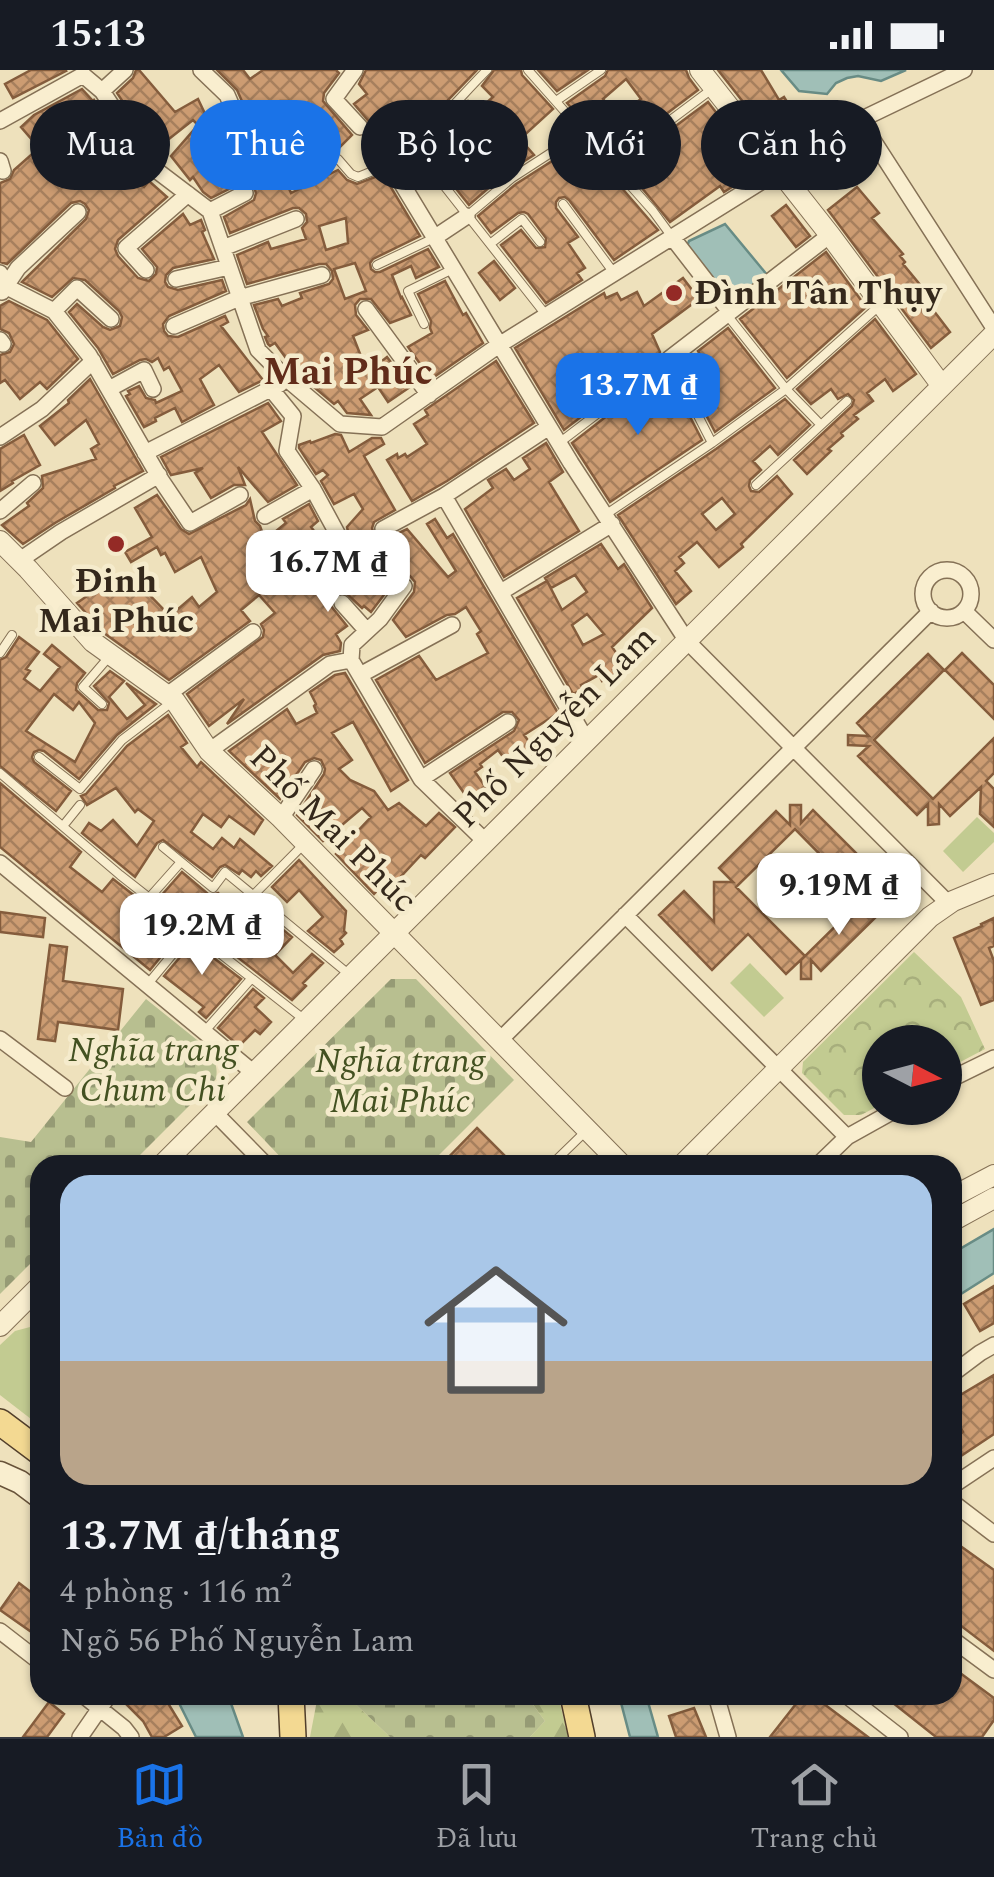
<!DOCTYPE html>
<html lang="vi">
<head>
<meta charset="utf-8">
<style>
	:root { --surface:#171b24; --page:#242831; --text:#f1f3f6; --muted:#9ea1a6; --line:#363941; --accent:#1a73e8 }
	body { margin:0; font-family:Spectral,serif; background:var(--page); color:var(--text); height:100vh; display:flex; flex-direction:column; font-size:38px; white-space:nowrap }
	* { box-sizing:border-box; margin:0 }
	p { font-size:32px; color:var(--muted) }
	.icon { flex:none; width:55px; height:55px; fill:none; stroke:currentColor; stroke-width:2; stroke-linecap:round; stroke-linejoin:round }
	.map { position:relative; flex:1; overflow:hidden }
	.drawer { position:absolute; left:30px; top:1085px; width:932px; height:550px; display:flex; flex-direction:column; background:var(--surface); border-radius:30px; box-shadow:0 2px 8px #0004 }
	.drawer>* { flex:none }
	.top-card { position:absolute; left:30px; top:30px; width:935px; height:90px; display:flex; gap:20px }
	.needle { width:65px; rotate:96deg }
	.buttons { position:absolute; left:862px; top:955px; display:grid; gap:20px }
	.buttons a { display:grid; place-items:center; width:100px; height:100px; border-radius:50%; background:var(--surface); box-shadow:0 2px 8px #0004; font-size:50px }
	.price { position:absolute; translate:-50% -85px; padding:0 22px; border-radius:20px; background:#fff; color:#222; font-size:32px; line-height:65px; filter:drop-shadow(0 2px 5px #0008) }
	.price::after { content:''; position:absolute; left:50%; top:60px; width:30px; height:22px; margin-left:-15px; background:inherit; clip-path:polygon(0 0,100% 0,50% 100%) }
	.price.current { background:var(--accent); color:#fff }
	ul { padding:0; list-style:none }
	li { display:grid; align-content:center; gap:20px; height:530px; padding:0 30px }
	li span { display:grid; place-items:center; height:310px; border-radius:30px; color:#555 }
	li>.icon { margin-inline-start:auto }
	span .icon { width:180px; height:180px; fill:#fffc; stroke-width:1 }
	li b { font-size:42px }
	.tag { padding:0 35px; border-radius:45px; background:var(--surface); box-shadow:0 2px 8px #0004; font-size:35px; line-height:90px }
	.tag.current { background:var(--accent); color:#fff }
	.status { display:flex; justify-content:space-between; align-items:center; height:70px; padding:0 50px; background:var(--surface); direction:ltr }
	.status svg { height:28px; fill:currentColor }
	.tab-bar { display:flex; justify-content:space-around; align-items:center; height:140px; border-top:2px solid var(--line); background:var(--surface); font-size:28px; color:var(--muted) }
	.tab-bar a { display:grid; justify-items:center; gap:5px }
	.tab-bar .current { color:var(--accent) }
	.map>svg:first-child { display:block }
	.grass { fill:#c2cb91 }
	.forest { fill:url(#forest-firs) }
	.cemetery { fill:url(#cemetery-stones) }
	.park { fill:url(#park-crowns) }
	.water { fill:#a0bfb7; stroke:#688c85; stroke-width:2.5 }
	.building { fill:url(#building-cross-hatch); stroke:#845c3c; stroke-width:2.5; fill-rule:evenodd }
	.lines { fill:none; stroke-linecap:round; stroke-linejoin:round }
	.service-casing { stroke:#857156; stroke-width:10 }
	.minor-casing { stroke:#857156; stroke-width:18 }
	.tertiary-casing { stroke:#857156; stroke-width:22 }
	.secondary-casing { stroke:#675239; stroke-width:25 }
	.primary-casing { stroke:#523f2b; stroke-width:28 }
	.service { stroke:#f9eecf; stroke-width:8 }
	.minor { stroke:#f9eecf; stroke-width:15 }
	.tertiary { stroke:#f9eecf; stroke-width:20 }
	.secondary { stroke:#f9eecf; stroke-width:22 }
	.primary { stroke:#f3d992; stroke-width:25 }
	.poi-dot { fill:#942a26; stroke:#f5ebcc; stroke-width:4 }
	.labels { text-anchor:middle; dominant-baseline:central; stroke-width:9; stroke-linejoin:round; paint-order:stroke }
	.poi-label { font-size:35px; font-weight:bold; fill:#34281b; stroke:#f5ebcc; text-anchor:start }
	.street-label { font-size:35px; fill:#34281b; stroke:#f5ebcc }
	.park-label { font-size:35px; font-style:italic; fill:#435121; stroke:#f5ebcc }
	.neighbourhood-label { font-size:38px; font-weight:bold; fill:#612c1a; stroke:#f5ebcc }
</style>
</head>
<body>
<div class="status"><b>15:13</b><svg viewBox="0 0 49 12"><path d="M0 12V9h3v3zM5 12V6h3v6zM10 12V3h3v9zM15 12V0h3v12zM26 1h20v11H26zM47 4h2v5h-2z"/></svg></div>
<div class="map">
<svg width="994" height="1667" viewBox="0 0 994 1667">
	<defs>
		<pattern id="forest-firs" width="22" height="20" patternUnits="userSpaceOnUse" patternTransform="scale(2.5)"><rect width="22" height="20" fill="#c2cb91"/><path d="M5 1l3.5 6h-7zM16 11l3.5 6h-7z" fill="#a7ae7c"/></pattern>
		<pattern id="cemetery-stones" width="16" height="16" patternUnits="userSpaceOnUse" patternTransform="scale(2.5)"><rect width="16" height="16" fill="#b8bf90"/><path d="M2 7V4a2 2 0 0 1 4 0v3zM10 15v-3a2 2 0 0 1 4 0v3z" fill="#969b75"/></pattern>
		<pattern id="park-crowns" width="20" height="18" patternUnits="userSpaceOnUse" patternTransform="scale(2.5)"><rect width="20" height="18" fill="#c2cb91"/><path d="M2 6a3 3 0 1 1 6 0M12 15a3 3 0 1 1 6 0" fill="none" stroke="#a7ae7c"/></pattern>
		<pattern id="building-cross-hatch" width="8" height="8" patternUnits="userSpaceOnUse" patternTransform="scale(2.5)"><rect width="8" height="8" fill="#cc9c72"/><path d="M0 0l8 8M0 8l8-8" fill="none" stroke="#a67f5d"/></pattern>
	</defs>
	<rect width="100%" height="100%" fill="#eee1bc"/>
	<path class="grass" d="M977 747 994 763V772L963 802 943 781Z
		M750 893 784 928 764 947 730 913Z
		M30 1257 40 1264V1356L0 1325V1275L15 1261Z"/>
	<path class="forest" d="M318 1625H346L390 1667H310Z
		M526 1625H558L568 1667H530L545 1651Z"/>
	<path class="cemetery" d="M391 909H416L514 1010 429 1095H288L247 1052Z
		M146 929 207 978C215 989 218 996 216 1009L130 1095H40V1184L0 1224V1067L31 1072Z
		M346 1625H526L545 1651 530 1667H390Z"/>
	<path class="park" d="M914 882 961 927 985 979 945 1000V972H880V1035L861 1045H844L802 1003 803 992Z"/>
	<path class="water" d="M781 0H906L881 11 858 6 847 8 836 13 827 24 799 21Z
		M725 154 768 206 731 233 687 176 689 171Z
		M994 1159V1203L953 1229V1183Z
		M175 1625H228L243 1667H196Z
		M619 1625H646L658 1667H630Z"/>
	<path class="building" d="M31 0H65L66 1 13 28 5 14Z
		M136 0H139L175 42 198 29 217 69 230 61 237 72 243 73 251 70 256 79 276 70 270 61 293 48 294 37 289 31H280L249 47 237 20 217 0H243L250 9 263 0H336L339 3 324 23 323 31 352 65 334 83 313 92 307 83 298 89 296 86 279 97 291 123 338 100 347 110 357 114 383 104 420 166 373 189 370 193 371 199 375 202H380L428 179 439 197 416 208 411 196 392 205 401 228 402 227 411 245 390 253 371 229H360L355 235 356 245 368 260 353 266 364 294 378 285 382 291 387 287 410 317 388 332 378 317 360 329 371 345 347 343 338 331 334 334 296 302 275 273 270 276 268 274 265 267 268 266 263 259 254 235 278 229 282 236 302 228 300 223 329 214 333 209 332 201 326 194H319L247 214 237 185 268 172 271 179 306 169 302 158 307 152 306 144 299 138H293L230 163 224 147 254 130 256 123 254 117 250 113H241L211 128 203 122 193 107 190 110 171 86 198 55 193 50 155 80 117 23 133 8ZM346 148 348 173 326 180 319 156ZM355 193 366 221 345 229 334 199Z
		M366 0H477L423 56 391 82 381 70 372 77 364 67 370 61 371 54 354 34 367 24 359 14Z
		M494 0H521L522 5 553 39 520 69 534 85 507 102 469 135 422 76 431 69 438 76 460 57 452 48 468 31 477 41 493 27 482 16Z
		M538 0H588L557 21Z
		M608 0H686L689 8 698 20 613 84 567 33 605 6ZM626 9 641 29 617 46 603 29Z
		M718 0H761L779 30 784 27 808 65 796 72 798 75 784 84Z
		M82 19 93 31 94 30 137 95 127 102 144 117 149 111 167 127 118 170 115 179 118 186 138 208 149 211 156 204 157 197 142 179 183 144 190 155 201 150 205 160 202 162 214 189 173 198 166 205 165 212 168 217 178 220 222 210 226 221 169 246 163 254 164 261 168 266 178 267 225 246 228 252 221 256 263 310 239 322 219 295 200 309 214 335 182 352 175 338 155 348 156 351 144 357 126 326 130 324 128 321 139 316 146 328 155 330 156 333 182 321 169 297 164 300 158 288 152 292 146 289 140 290 113 304 98 278 69 242 77 234 103 257 110 260 120 256 122 247 119 241 85 210 73 208 52 227 22 212 86 149 89 140 85 134 80 131 71 133 7 194 0 192V113L10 109 14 100 39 78 21 57 34 45Z
		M708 32 760 99 724 122 720 116 670 152 623 95Z
		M582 72 658 160 614 190 569 130 565 127 559 128 556 132V138L578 167 568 173 585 198 577 203 582 210 546 233 501 175 521 160 536 178 545 177 546 168 528 144 524 142 518 143 491 163 478 146 516 114Z
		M857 117 879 143 872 148 903 184 900 186 905 192 903 194 931 228 927 232 950 262 931 278 828 140Z
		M786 135 810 166 796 177 772 146Z
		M826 182 866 237 787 308 740 249Z
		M494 191 515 218 500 230 479 203Z
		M683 208 699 229 652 264 660 282 658 288 564 360 515 278 604 223 606 228 617 223 621 230 637 222 644 236Z
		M445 211 463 245 466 243 483 273 431 309 408 277 432 263 430 258 431 251 418 224Z
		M9 231 47 250 78 289 47 319 40 312 20 329 5 310 0 313V285L10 282 14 274 9 263 0 259V236Z
		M875 249 916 304 893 321 885 309 867 323 873 331 854 345 858 349 841 363 843 366 828 379 831 381 807 404 794 390 852 336 854 330 848 324 838 329 831 319 811 334 797 319Z
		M728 258 775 318 715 362 682 299 703 289 698 281Z
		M496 291 534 353 447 411 412 431 387 390 397 384 398 388 405 384 407 387 427 374 414 354 428 345 425 340Z
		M666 300 702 370 610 432 572 373Z
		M90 309 143 401 114 416 115 418 55 453 23 474 2 455 29 436 27 433 43 418 42 406 96 389 91 379 99 374 86 350 55 375 40 356 69 333 68 330Z
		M785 329 810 355 778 385 770 376 753 391 761 400 750 410 749 416 751 421 759 422 777 406 792 424 741 474 743 477 719 497 697 472 679 487 684 493 675 501 691 521 676 534 618 445 716 379ZM722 428 735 444 716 460 702 444Z
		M268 333 281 351 262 362 297 415 268 432 238 397 245 415H234L211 428 195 403 203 398 171 405 161 387Z
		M335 364 341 365 349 382 372 368H381L384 374 364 386 395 440 374 452 372 458 374 465 384 470 407 459 448 507 456 501 427 454 435 449 447 468 453 464 558 643 524 665 536 681 513 700 498 680 480 694 482 697 475 702 489 722 473 736 450 703 514 661 519 650 512 642H503L425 693 376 610 419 586 436 610 488 583 477 564 481 561 466 537 455 544 447 545 406 567 393 550 414 522 415 512 410 506 404 505 396 509 371 542 364 536 362 538 346 523 335 524 331 530V536L347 556 336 564 341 573 340 581 323 585 227 654 244 629 209 656 187 624 263 567 264 560 261 554 275 543 259 525 241 540 250 551 169 610 104 563 77 533 100 517 102 519 134 509 170 546 192 527 199 537 217 522 201 487 175 502 165 483 161 485 157 477 131 492 125 482 152 467 135 438 157 425 181 459 189 464 246 435 250 429 255 451 260 456 265 470 286 453 283 449 309 434 318 451 311 457 318 466 292 486 289 496 292 502 300 505 323 491 328 497 346 478 343 476 349 466 347 457 363 439 354 424 334 434 321 411 328 405 323 400 316 404 299 378V375L310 371 311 373Z
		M24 365 40 395 12 411 13 413 0 421V379Z
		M546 373 563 402 549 412 579 461 504 507 465 439 493 418 488 410 506 399 514 410 530 399 523 388Z
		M601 474 618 499 624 494 652 538 612 577 624 594 613 600 615 604 602 611 599 605 581 615 583 619 573 624 517 528 547 511 562 540 587 522 575 505 551 518 545 508ZM587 544 604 564 583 575 572 555Z
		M19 567 39 582 26 599 30 601 24 609 40 621 60 597 44 584 52 575 85 603 77 613 76 620 98 640H107L109 633 94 616 110 601 124 611 109 627 127 649 145 635 126 613 156 634 117 665 79 709 44 681 39 680 34 682 32 687 34 692 71 721 56 741 0 696V590L6 587ZM54 624 73 640 79 632 95 653 75 692 26 661Z
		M962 583 994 615V649L945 600Z
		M928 584 944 600 874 670 933 729 994 668V703L986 711 994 719V757L980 744 981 717 950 746 939 734V754L928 755V734L917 745 858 686 869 676 848 675V665L869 666 857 653Z
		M345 603 408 710 391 721 353 652 332 663 352 690 339 699 350 710 374 721 388 740 399 733 426 756 439 743 455 757 425 788 421 785 392 816 386 811 374 824 336 784 371 747 362 738 323 771 297 745 324 704 325 699 321 690 314 688 305 692 280 729 229 681 287 639 296 654 317 643 314 636 316 634 310 622 335 605Z
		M168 645 187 673 181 677 197 697 201 692 263 750 254 764 229 746 221 757 203 744 191 762 213 779 222 768 234 778 240 769 272 796 261 806 256 801 251 807 242 800 239 804 225 795 220 797 212 807 163 770 157 773 135 807 82 763 89 753 101 761 113 750 137 776 154 751 138 739 135 742 116 718 87 735 81 726 86 724 127 676Z
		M0 713 81 782 70 797 102 822 113 809 181 862 150 900 0 777Z
		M790 735H801V753L813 740 882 809 863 828 795 759 736 817 805 886 786 904 748 864 712 900 659 845 684 821 714 852V812H733L719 798 776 741 790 755Z
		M299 790 346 841 344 861 346 863 340 869 343 874 334 882 308 861 323 847 299 820 287 832 272 817Z
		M182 802 208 824 213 825 218 823 232 836 206 863 160 827Z
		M864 828 879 844 821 901 811 890V909H801V890Z
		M254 836 292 867 275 885 293 903 312 884 323 893 303 913 306 916 292 930 218 872Z
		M0 842 45 848 43 867 0 862Z
		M994 848V876L989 878 994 891V930L981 935 954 868 982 856 981 854Z
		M193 872 241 909 206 948 199 942 204 937 164 906Z
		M50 875 67 877 63 911 123 919 118 960 58 952 55 971 38 969Z
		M253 919 264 928 255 937 271 952 260 964 255 960 239 976 218 958Z
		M477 1058 514 1095H441Z
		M994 1216V1253L980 1261 964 1234Z
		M994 1305V1364L952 1392V1370L963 1362 952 1344V1330Z
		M952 1470 994 1500V1581L952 1549Z
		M19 1513 40 1529V1568L0 1540Z
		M952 1597 994 1628V1650L982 1667H936L883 1625H952Z
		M136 1625H163L182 1656 164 1667H152L143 1651 127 1635Z
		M803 1625H812L868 1667H770Z
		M49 1632 64 1644 47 1667H23Z
		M694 1638 706 1667H676L669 1646Z"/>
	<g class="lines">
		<g class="service-casing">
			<path id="service" d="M528 0 653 141 672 167
				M556 31 601 0
				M412 75 546 245
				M612 94 712 19
				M291 109 338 89 351 104 358 107C411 89 448 39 487 0
				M563 134 614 203
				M467 146 512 108 583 62
				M490 174 522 149 540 172
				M377 195 434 168
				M727 245 786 319 821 355 756 415
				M424 254 408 221 453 199
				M821 355 847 331
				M559 373 669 289 712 373
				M605 445 712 373 786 319 879 236
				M0 583 12 565
				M102 634 83 617 108 588
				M39 687 80 719 122 670 172 632
				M0 703 120 805 306 951
				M63 756 80 735
				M163 777 213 818 225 802 351 906
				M149 828 181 792
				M206 873 305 773
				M147 915 191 862
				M204 962 251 909
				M551 1095 587 1060"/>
		</g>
		<g class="minor-casing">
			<path id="minor" d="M201 0 227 25 243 62 284 41
				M355 0 334 29 360 57
				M102 21 125 0
				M860 50 994 258
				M0 51 83 5 102 21 152 97 210 141 258 280 288 310 340 354 382 357 499 275 860 50 964 0
				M0 91 3 101
				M390 94 571 393 687 571 949 834
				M210 141 245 123
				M672 167 730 242
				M434 168 467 146
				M223 178 296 149
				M146 200 126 178 188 124
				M0 203 7 217 54 241 89 285 161 410 190 453 240 425
				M176 209 229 197
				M2 222 18 198 78 142
				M366 239 429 325
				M54 241 77 218 111 249
				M174 256 239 228 322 205
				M0 270 3 274
				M669 289 830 165
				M109 319 144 300 153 319
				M271 319 293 346 287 381 313 419 338 465 300 494
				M0 367 42 339 93 291
				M145 383 280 314
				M444 426 587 671
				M0 441 33 413
				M265 446 313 419
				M383 459 444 426 549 357
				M20 490 61 462 159 405
				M923 524a24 24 0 1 1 48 0a24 24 0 1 1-48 0Z
				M501 522 612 454
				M342 533 367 561
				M964 541 994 570
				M351 590 352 575 380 549 404 516
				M360 605 452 555
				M167 625 253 562
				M209 681 330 594 351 590 421 709 486 772
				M421 709 508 652
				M281 748 314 699
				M0 793 254 1003
				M625 845 847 1067 818 1095
				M0 969 65 1018
				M499 971 931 541
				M945 1012 994 988
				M214 1042 266 1095
				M847 1067 899 1038
				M952 1304 980 1283 994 1275
				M952 1416 994 1388
				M952 1432 994 1464
				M0 1561 40 1592
				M952 1569 994 1600
				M83 1625 124 1658 131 1667
				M716 1625 728 1667
				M846 1625 900 1667
				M80 1667 109 1625"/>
		</g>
		<g class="tertiary-casing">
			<path id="tertiary" d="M700 0 830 165 942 316
				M0 471 28 499 93 572 175 631 209 681 281 748 622 1095
				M162 1095 994 264
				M682 1095 930 847 953 831 994 814
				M952 1127 994 1105
				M952 1151 994 1128
				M0 1256 40 1216"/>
		</g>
		<g class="secondary-casing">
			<path id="secondary" d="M0 1403 20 1412 40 1427"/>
		</g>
		<g class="primary-casing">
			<path id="primary" d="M0 1352 40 1382
				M291 1625 293 1667
				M573 1625 582 1667"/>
		</g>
		<use href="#service" class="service"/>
		<use href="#minor" class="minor"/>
		<use href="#tertiary" class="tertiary"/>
		<use href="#secondary" class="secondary"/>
		<use href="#primary" class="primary"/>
	</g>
	<g class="poi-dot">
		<circle cx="674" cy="223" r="10"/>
		<circle cx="116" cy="474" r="10"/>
	</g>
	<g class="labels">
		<g class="poi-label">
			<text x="694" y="223">Đình Tân Thụy</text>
			<text x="116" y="511" text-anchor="middle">Đinh<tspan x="116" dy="40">Mai Phúc</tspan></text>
		</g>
		<g class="street-label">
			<text transform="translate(555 657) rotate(-45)">Phố Nguyễn Lam</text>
			<text transform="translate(333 759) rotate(45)">Phố Mai Phúc</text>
		</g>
		<g class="park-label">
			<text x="153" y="980">Nghĩa trang<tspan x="153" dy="40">Chum Chi</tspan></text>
			<text x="400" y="991">Nghĩa trang<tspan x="400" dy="40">Mai Phúc</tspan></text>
		</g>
		<g class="neighbourhood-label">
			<text x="348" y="303">Mai Phúc</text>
		</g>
	</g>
</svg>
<div class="buttons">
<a><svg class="needle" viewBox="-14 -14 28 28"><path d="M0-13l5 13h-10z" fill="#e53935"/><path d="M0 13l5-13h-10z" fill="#9ea1a6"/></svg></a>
</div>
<b class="price current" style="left:638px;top:368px">13.7M ₫</b>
<b class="price" style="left:328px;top:545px">16.7M ₫</b>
<b class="price" style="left:839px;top:868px">9.19M ₫</b>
<b class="price" style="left:202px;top:908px">19.2M ₫</b>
<div class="top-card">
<a class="tag">Mua</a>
<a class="tag current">Thuê</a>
<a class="tag">Bộ lọc</a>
<a class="tag">Mới</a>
<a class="tag">Căn hộ</a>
</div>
<section class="drawer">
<ul>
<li><span style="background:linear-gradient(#a9c7e8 60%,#b9a48a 0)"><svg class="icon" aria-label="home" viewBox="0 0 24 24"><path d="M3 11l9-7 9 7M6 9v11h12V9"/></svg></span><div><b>13.7M ₫/tháng</b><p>4 phòng · 116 m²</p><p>Ngõ 56 Phố Nguyễn Lam</p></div></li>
</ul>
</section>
</div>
<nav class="tab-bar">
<a class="current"><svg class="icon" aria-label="map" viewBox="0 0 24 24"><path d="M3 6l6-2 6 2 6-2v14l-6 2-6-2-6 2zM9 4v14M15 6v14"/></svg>Bản đồ</a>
<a><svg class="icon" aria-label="saved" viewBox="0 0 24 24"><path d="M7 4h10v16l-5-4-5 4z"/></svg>Đã lưu</a>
<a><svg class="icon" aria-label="home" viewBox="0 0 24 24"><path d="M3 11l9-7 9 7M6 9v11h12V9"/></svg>Trang chủ</a>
</nav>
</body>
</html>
